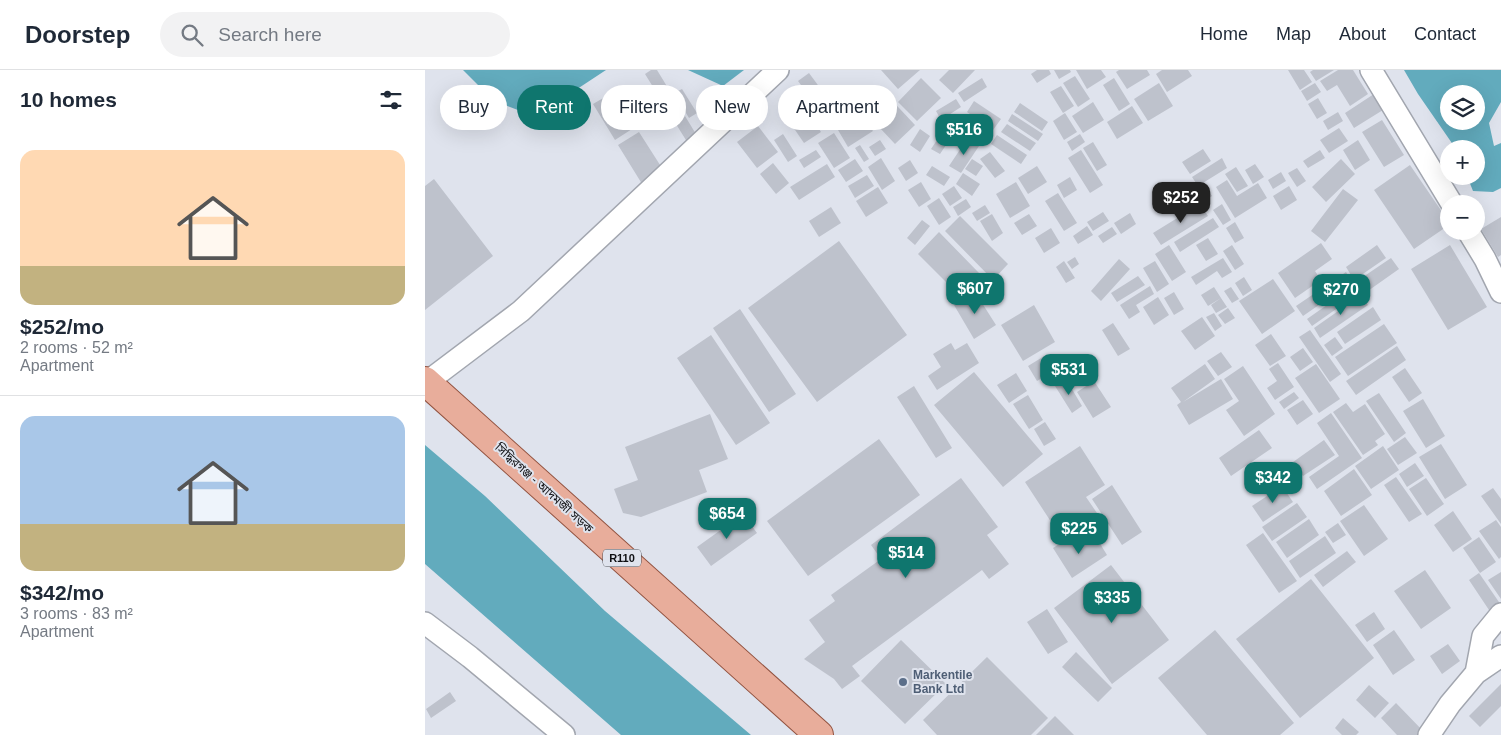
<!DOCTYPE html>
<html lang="en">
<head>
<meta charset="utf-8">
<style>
	:root { --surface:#fff; --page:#f2f2f3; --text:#1f2937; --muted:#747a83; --line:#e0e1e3; --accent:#0f766e }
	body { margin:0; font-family:Arial,"Noto Sans Bengali",sans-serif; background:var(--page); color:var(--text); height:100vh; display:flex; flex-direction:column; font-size:19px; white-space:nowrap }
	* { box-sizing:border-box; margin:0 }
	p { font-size:16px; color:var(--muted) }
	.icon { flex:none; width:28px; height:28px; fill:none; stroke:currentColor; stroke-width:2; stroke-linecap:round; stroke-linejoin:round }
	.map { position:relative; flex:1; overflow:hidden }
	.side { display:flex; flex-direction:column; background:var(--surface); width:425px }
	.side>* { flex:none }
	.banner { position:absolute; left:15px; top:15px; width:475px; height:45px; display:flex; gap:10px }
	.tools { position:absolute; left:1015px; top:15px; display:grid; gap:10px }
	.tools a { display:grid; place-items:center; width:45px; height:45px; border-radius:50%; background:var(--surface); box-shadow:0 5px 20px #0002; font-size:25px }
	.price { position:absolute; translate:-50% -42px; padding:0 11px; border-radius:10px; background:var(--accent); color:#fff; font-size:16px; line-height:32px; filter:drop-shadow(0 1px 2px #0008) }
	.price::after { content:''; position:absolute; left:50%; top:30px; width:15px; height:11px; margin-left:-8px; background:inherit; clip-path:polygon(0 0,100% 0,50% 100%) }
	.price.current { background:#222; color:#fff }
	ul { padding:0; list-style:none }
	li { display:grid; align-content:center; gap:10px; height:265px; padding:0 20px }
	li+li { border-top:1px solid var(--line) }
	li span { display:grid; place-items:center; height:155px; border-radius:15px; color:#555 }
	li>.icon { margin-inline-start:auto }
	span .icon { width:90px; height:90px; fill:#fffc; stroke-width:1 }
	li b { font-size:21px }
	h2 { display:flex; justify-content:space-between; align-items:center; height:60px; padding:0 20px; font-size:21px }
	.tag { padding:0 18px; border-radius:22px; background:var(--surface); box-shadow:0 5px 20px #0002; font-size:18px; line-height:45px }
	.tag.current { background:var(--accent); color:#fff }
	header { display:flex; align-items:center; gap:30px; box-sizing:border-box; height:70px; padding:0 25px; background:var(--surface); border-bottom:1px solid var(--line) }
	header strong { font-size:24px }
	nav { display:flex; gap:28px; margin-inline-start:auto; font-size:18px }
	.search { width:350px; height:45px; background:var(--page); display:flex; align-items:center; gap:12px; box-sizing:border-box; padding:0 18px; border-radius:28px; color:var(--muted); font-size:19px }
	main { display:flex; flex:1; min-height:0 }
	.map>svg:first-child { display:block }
	.water { fill:#62abbd; fill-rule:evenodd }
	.building { fill:#bec2cc }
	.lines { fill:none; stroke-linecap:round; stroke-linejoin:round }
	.minor-casing { stroke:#a2a6af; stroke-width:24 }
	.major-casing { stroke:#925340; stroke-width:30 }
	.minor { stroke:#fff; stroke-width:21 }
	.major { stroke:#e8ad9b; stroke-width:28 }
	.service-dot { fill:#5c6f8a; stroke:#dfe3ed; stroke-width:2 }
	.labels { text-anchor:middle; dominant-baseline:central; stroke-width:4; stroke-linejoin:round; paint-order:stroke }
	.shield { fill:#dfe3ed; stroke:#4d4f54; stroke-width:1 }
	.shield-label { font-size:11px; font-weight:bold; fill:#0f1013 }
	.street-label { font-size:12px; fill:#0f1013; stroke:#dfe3ed }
	.service-label { font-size:12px; font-weight:bold; fill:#4e5e75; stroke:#dfe3ed; text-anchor:start }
</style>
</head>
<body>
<header>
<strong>Doorstep</strong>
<div class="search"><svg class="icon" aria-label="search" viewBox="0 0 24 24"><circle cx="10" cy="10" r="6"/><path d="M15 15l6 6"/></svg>Search here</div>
<nav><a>Home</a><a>Map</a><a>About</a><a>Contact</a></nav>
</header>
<main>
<section class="side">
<h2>10 homes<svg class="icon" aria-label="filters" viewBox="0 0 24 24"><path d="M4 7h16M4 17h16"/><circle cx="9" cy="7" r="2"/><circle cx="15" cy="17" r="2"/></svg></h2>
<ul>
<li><span style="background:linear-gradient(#ffd9b3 75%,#c2b280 0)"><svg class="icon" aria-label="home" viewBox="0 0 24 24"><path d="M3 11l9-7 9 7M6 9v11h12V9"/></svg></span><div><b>$252/mo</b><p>2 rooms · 52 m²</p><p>Apartment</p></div></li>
<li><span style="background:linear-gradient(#a9c7e8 70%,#c2b280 0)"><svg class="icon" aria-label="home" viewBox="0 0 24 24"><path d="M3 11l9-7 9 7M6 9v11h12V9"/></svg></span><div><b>$342/mo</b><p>3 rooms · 83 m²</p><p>Apartment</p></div></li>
</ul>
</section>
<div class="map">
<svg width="1076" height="665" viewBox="0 0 1076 665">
	<rect width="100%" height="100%" fill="#dfe3ed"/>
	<path class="water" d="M38 0H181L137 29 106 45 69 31Z
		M263 0H319L298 16Z
		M979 0H1076V32L1064 53 1069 76 1076 73V118L1068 122 1048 121 1042 106H1051V79H1031L993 24ZM1024 24H1051V51H1024Z
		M0 375 60 426 180 541 326 665H196L0 494Z"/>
	<path class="building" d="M226 0H232L274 69 264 75 220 4Z
		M456 0H495L473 19Z
		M524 0H550L528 23 514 10Z
		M612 0H624L626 4 612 13 606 4Z
		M629 0H645L646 2 634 9Z
		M651 0H676L681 7 662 19Z
		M694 0H722L725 5 702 19 691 2Z
		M737 0H763L767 6 742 22 731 4Z
		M863 0H879L887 12 875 20Z
		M888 0H909L891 11 885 2Z
		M913 0H928L943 24 925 36 912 15 902 21 895 11Z
		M384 3 418 49 407 57 373 11Z
		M650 6 665 29 653 37 638 13Z
		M496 8 516 28 492 51 473 32Z
		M557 8 562 17 539 32 533 23Z
		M689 8 705 34 694 41 678 15Z
		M734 13 748 36 723 51 709 29Z
		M890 13 896 22 882 31 876 21Z
		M636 16 649 36 638 43 625 22Z
		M292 17 311 49 292 61 273 29Z
		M417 18 436 42 424 51 406 27Z
		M257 19 272 43 264 48 249 23Z
		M459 22 490 55 470 74 439 41Z
		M185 24 207 59 190 70 168 34Z
		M949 24 958 40 929 58 920 43Z
		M893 28 902 43 892 49 883 34Z
		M531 29 536 37 516 50 511 41Z
		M549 31 576 49 568 60 542 42Z
		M668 32 679 50 658 63 647 46Z
		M595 33 623 52 617 61 589 42Z
		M707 36 718 53 692 69 682 52Z
		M913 42 918 51 903 60 898 51Z
		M640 43 652 62 639 70 628 51Z
		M536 44 566 65 560 74 538 58 532 65 525 60Z
		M587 44 618 64 613 71 583 51Z
		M437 45 448 61 423 77 413 60Z
		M386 46 396 62 379 73 368 57Z
		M957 50 979 85 959 97 937 62Z
		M582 54 611 73 605 81 576 62Z
		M333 56 353 82 332 98 312 72Z
		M914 58 923 71 904 83 895 70Z
		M495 59 505 66 495 82 485 75Z
		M214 62 244 109 222 122 193 75Z
		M409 63 425 88 409 98 393 73Z
		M358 64 372 86 363 92 349 70Z
		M516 64 525 69 515 84 506 79Z
		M655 64 660 72 647 81 642 72Z
		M572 65 602 85 596 94 566 74Z
		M542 69 554 76 536 103 524 96Z
		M455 70 461 79 450 86 444 77Z
		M933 70 945 90 930 100 918 80Z
		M668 72 682 95 672 101 658 78Z
		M435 75 444 89 439 92 430 78Z
		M778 79 786 91 765 104 757 92Z
		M391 80 396 87 379 98 374 90Z
		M656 80 678 115 665 123 643 88Z
		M895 80 900 88 883 98 878 91Z
		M565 82 580 101 570 108 555 89Z
		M456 88 470 111 457 120 443 97Z
		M797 88 802 98 773 116 767 107Z
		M430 89 438 101 421 112 413 100Z
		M547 89 558 96 551 106 540 99Z
		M916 89 930 104 901 132 887 117Z
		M485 90 493 103 481 111 473 98Z
		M348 93 364 113 351 124 335 104Z
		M402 94 410 107 374 130 365 117Z
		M830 94 839 107 828 114 820 100Z
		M985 95 1024 152V155L989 179 949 120Z
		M507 96 525 107 519 116 501 105Z
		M612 96 622 112 603 124 593 108Z
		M811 97 823 116 812 122 800 104Z
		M872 98 881 111 872 117 863 103Z
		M856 102 861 111 848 119 843 110Z
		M538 103 555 114 547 126 531 114Z
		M442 105 449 116 430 128 423 116Z
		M645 107 652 120 639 128 632 115Z
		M9 109 68 186 0 240V116Z
		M802 110 812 126 833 113 842 128 810 148 791 117Z
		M496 112 506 129 494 137 483 120Z
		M591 112 605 136 585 148 571 124Z
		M529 116 537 128 525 136 517 124Z
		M781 116 787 126 781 130 775 120Z
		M864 116 872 130 856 140 848 126Z
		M453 117 463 133 441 147 431 131Z
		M918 119 933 130 900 172 886 161Z
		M633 123 652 153 639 161 620 131Z
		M514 128 526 147 514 155 502 136Z
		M541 129 546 137 533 146 528 137Z
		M775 134 783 146 736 175 728 163Z
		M797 134 806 150 798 155 788 140Z
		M560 135 565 143 552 151 547 143Z
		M406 137 416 153 394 167 384 151Z
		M678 142 684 151 668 161 662 152Z
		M705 143 711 154 696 164 689 153Z
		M567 144 578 163 567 171 555 151Z
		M604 144 612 156 597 165 589 153Z
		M535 146 583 194 568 210 520 161Z
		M1076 147V185L1073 187 1056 159Z
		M788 148 794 157 755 182 749 172Z
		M497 150 505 156 490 175 482 168Z
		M810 152 819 168 810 173 801 158Z
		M662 156 668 165 653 174 648 166Z
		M687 157 692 164 678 173 673 166Z
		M626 158 635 173 619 183 610 168Z
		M514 162 555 204 534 225 493 184Z
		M783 168 793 184 781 191 771 175Z
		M414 171 482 265 392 332 323 238Z
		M896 173 907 189 890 201 896 210 870 228 853 203Z
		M744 175 761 202 747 211 730 184Z
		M807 175 819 194 810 200 798 181Z
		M952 175 961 188 929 210 921 197Z
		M1025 175 1062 237 1023 260 986 199Z
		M650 187 654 194 647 199 642 192Z
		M798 188 807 202 797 208 792 201 771 215 766 207Z
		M966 188 974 199 940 223 932 211Z
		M694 189 705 199 676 231 666 221Z
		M639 191 650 208 641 213 631 197Z
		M730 191 744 214 732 222 718 198Z
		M921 202 927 212 878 246 871 236Z
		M713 206 720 215 692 232 686 223Z
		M819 207 827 220 818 226 810 213Z
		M848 209 870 241 837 264 814 231Z
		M725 216 729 224 711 235 715 242 704 249 695 235Z
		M929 216 934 223 887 256 882 249Z
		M789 217 796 228 783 236 776 225Z
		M806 217 814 229 807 233 799 221Z
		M550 222 571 255 549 269 529 235Z
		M749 222 759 239 749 245 739 228Z
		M936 225 943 235 895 268 889 258Z
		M733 227 744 245 729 255 718 237Z
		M796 228 802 237 791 243 786 235Z
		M609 235 630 272 598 291 576 255Z
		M948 237 956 250 920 274 912 262Z
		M803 238 810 248 800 254 793 245Z
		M315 239 371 324 344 342 288 258Z
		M789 243 797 256 790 261 781 247Z
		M777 247 790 266 770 280 756 261Z
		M688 253 705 279 693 286 677 260Z
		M959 254 972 273 923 306 910 287Z
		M885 260 916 304 905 312 874 267Z
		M846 264 861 286 845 296 830 275Z
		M286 265 345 353 311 375 252 288Z
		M910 267 918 278 907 286 899 275Z
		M526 273 530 280 542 273 554 293 512 320 503 306 516 297 508 284Z
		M972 276 981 290 931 325 921 311Z
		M878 278 888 292 875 301 865 287Z
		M796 282 807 297 793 306 782 291Z
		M621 285 630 300 612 311 603 296Z
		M640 285 649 299 643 303 634 289Z
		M853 293 869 317 850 330 842 318 852 311 844 299Z
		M780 294 790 309 758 332 796 309 808 329 764 355 752 335 756 332 746 318Z
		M891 294 915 329 894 343 870 308Z
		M818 296 850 344 819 366 801 340 814 331 799 309Z
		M980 298 997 323 984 332 967 307Z
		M549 302 618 384 578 417 509 335Z
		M591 303 602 321 584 333 572 315Z
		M641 309 657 336 647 343 630 316Z
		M669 311 686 337 668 348 652 322Z
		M489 316 527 378 511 388 472 327Z
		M869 322 874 328 859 339 854 332Z
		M954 323 981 363 969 372 941 331Z
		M603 325 618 350 604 359 588 334Z
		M998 329 1020 366 1001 378 978 341Z
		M878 330 888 344 872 355 862 340Z
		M921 333 928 342 940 334 960 364 950 371 953 375 938 385 908 342Z
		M906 343 937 388 892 419 884 407 914 386 892 353Z
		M285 344 303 389 274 400 282 422 216 447 198 443 189 419 213 410 200 377Z
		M620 352 631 369 619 376 609 359Z
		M834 360 847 378 806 406 794 388Z
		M980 367 992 383 973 395 962 379Z
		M454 369 495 425 383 506 342 451Z
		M899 370 910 385 878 406 868 392Z
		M1016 374 1042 415 1020 429 994 387Z
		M655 376 680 415 661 427 672 443 651 456 648 451 632 461 600 412Z
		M958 376 974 400 946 419 930 396Z
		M990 393 999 406 982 417 974 404Z
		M929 399 947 425 916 446 899 421Z
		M971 407 997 444 984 452 959 415Z
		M536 408 573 457 562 465 584 494 564 509 557 500 427 596 435 606 417 619 409 609 379 589 400 572 384 550 410 531 406 525 456 489 446 475Z
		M1001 408 1019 434 1002 446 984 419Z
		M687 415 717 462 697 475 667 429Z
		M857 416 868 432 838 452 827 436Z
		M1068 418 1076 429V454L1056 426Z
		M872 433 882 447 847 471 837 457Z
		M939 435 963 469 939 486 915 451Z
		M1028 441 1047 469 1028 482 1009 455Z
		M318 444 332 463 286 496 272 477Z
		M884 449 894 465 862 488 851 472Z
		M1071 450 1076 457V487L1074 489 1054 461Z
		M913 453 921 465 908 473 900 462Z
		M838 463 872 511 854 523 821 475Z
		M648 465 656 477 671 467 682 485 647 508 628 478Z
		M900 466 911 483 875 508 864 491Z
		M1054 467 1071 492 1055 503 1038 478Z
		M922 481 931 492 898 517 889 505Z
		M686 495 744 570 687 614 629 538Z
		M1000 500 1026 538 996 559 969 521Z
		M1076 502V529L1063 510Z
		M1054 503 1076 535 1066 543 1044 510Z
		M886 509 949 588 875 648 811 569Z
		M622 539 643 572 623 584 602 552Z
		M949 542 960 559 942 572 930 555Z
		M790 560 869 653 855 665H782L733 608Z
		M969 560 990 590 968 605 948 575Z
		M476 570 521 614 480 654 436 611Z
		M1023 574 1035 591 1017 604 1005 586Z
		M651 582 687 618 673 632 637 597Z
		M562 587 623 648 606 665H512L498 650Z
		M1076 614V636L1055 657 1044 646Z
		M944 615 964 633 950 648 931 630Z
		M25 622 31 631 6 648 1 639Z
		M971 633 1000 663 998 665H972L956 648Z
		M630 646 649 665H611Z
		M918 648 934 662 931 665H917L910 658Z"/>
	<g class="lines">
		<g class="minor-casing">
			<path id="minor" d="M946 0 1027 134
				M1043 161 1060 189 1076 222
				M2 312 96 241 353 0
				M0 553 45 587 139 665
				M1051 603 1076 586
				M1004 665 1025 634 1051 603 1058 566 1076 544"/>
		</g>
		<g class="major-casing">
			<path id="major" d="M0 311 394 665"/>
		</g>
		<use href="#minor" class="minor"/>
		<use href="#major" class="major"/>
	</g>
	<circle class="service-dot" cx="478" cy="612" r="5"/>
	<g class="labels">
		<rect class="shield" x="178" y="479.5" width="38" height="17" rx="4"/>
		<g class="shield-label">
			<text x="197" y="488">R110</text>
		</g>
		<g class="street-label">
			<text transform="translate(119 418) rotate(42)">সিদ্ধিরগঞ্জ - আদমজী সড়ক</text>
		</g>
		<g class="service-label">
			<text x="488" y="605">Markentile<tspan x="488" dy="14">Bank Ltd</tspan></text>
		</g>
	</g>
</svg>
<div class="tools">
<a><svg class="icon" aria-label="layers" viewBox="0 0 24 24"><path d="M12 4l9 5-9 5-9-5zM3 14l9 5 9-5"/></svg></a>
<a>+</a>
<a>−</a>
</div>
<b class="price" style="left:539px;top:86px">$516</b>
<b class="price current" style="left:756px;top:154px">$252</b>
<b class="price" style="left:550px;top:245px">$607</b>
<b class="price" style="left:916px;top:246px">$270</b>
<b class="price" style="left:644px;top:326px">$531</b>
<b class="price" style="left:848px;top:434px">$342</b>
<b class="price" style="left:302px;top:470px">$654</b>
<b class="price" style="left:654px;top:485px">$225</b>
<b class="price" style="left:481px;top:509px">$514</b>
<b class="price" style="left:687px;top:554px">$335</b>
<div class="banner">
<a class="tag">Buy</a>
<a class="tag current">Rent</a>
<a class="tag">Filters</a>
<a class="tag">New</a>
<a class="tag">Apartment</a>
</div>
</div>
</main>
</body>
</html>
